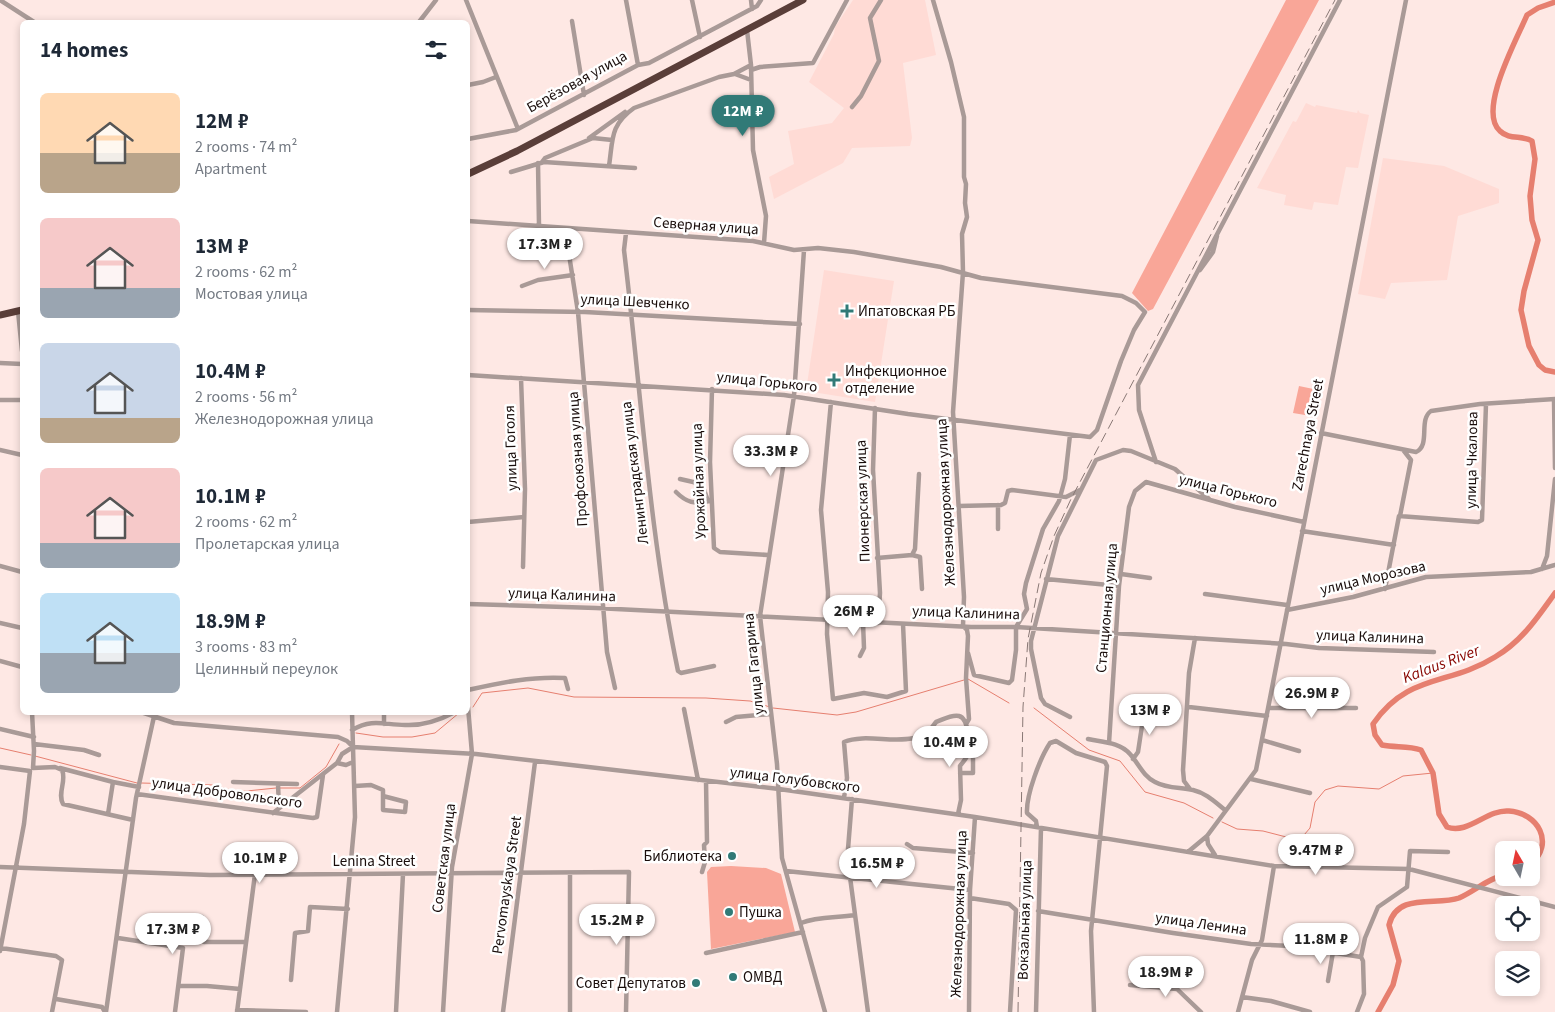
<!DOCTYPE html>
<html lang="en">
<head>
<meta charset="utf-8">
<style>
	:root { --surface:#fff; --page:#f6f6f7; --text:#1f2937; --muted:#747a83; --accent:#317a77 }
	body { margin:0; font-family:"Source Sans 3",sans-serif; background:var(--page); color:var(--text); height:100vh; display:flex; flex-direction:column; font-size:19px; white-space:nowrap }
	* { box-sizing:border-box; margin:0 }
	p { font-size:16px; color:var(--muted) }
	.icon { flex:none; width:28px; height:28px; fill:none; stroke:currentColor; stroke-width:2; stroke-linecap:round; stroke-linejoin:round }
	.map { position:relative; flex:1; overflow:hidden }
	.side { position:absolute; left:20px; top:20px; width:450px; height:695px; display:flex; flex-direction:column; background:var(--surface); border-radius:8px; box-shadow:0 2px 8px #0003 }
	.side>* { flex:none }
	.needle { width:32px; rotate:351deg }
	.fabs { position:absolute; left:1495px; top:841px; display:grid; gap:10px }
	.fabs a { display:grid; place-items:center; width:45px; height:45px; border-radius:8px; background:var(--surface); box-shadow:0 2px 8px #0003; font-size:25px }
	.price { position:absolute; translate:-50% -42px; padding:0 11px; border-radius:18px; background:#fff; color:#222; font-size:16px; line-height:32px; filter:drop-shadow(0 1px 2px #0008) }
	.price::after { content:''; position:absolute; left:50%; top:30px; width:15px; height:11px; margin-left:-8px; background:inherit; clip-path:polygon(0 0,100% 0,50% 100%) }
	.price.current { background:var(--accent); color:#fff }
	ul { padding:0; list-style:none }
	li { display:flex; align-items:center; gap:15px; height:125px; padding:0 20px }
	li span { display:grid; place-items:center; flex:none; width:140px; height:100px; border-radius:8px; color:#555 }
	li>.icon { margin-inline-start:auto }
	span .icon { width:60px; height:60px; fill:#fffc; stroke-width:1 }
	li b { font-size:21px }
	h2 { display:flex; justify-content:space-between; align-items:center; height:60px; padding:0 20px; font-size:21px }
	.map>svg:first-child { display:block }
	.built { fill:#ffdbd5 }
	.green { fill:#f9a698 }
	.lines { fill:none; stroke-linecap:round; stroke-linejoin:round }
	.stream { stroke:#e67f6f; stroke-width:1 }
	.river { stroke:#e67f6f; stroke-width:5.5 }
	.minor { stroke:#a99a97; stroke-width:4.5 }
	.highway { stroke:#5a3e39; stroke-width:7 }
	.rail { stroke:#897875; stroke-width:1; stroke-dasharray:10 5; stroke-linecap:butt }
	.poi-dot { fill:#317a77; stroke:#fff; stroke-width:2 }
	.labels { text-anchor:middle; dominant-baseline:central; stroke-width:5; stroke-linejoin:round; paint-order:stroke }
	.street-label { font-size:15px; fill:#190d0b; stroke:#fff }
	.poi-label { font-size:15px; fill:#190d0b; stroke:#fff; text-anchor:start }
	.water-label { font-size:16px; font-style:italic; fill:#880600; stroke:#fff }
</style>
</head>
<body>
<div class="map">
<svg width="1555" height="1012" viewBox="0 0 1555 1012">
	<rect width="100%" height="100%" fill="#fee8e4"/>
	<path class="built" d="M853 0H925L936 55 903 63 912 138 910 146 852 148 843 163 774 199 769 177 794 164 788 131 832 123 844 108 809 82 834 34 835 27Z
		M1306 103 1315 107 1316 105 1357 113 1358 110 1360 113 1369 115 1358 168 1346 167 1338 205 1314 202 1312 210 1284 205 1286 195 1257 188 1293 121 1296 122Z
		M1383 158 1444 166 1499 189V203L1458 216 1447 280 1391 283 1385 299 1358 294Z
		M824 270 894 281 875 402 806 391Z"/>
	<path class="green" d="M1286 0H1319L1153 309 1148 311 1132 293Z
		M1299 386 1323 391 1317 417 1293 413Z
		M731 866 766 868 781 874 795 932 711 949 707 872 711 867Z"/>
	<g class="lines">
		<path class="stream" d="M968 679 1009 703
			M473 707 482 693 528 688 574 697 706 698 750 701 770 707
			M773 708 837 715 856 712 964 680
			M1034 708 1089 750 1120 761 1145 792 1184 803 1213 818
			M356 733 383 737H412L435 733 459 713
			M0 748 31 755
			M35 756 137 783
			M141 783 214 785 237 792 276 788
			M280 788H300L326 767 339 744
			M1222 822 1237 829 1263 831 1294 839 1304 835 1310 828 1315 802 1325 790 1338 786 1379 789 1403 776 1433 773"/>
		<path class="river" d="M1555 2 1538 8 1527 15C1517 39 1477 111 1500 131 1509 140 1522 135 1532 141L1535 159 1530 196 1532 220 1538 240 1524 291 1521 310 1529 346 1539 365 1545 370 1555 372
			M1531 864C1555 843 1538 813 1509 811 1487 809 1468 835 1447 827L1439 814 1433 773 1421 750C1408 745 1395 748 1382 745L1375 735 1373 724C1408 673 1449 686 1495 657 1522 641 1537 618 1555 593
			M1378 1012 1393 985 1399 961 1389 925C1397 892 1436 906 1459 898 1475 891 1487 879 1504 875"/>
		<path class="minor" d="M0 0 34 22
			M466 0 518 129
			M626 0 638 65
			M692 0 700 37
			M751 0 752 9
			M933 0 951 62 964 117V177L966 184 965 203 967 217 962 234 963 272 953 412 964 597 963 626 967 630 968 636 966 678 969 719 966 724
			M572 21 584 95
			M419 22 436 0
			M747 30 751 65 753 150 766 216 764 243
			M751 70 760 67 813 63 847 0
			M735 74 751 80
			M468 85 483 82 496 77
			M852 107 861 96 879 61 870 18 881 0
			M589 138 625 112
			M468 139 516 130 638 65 649 63 757 6 761 0
			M542 162 545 158 593 138 612 140
			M538 163 539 226
			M609 166C613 139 610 125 634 108L719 77 734 74 751 65
			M511 172 544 162 635 168
			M468 221 753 241 794 250 818 248 854 252 941 267 981 278 1122 296 1136 303 1145 312 1134 330 1121 361 1097 430 1090 437 908 414 784 395 468 375
			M565 229 578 312 607 652 615 688
			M626 233 624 250C641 391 649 532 678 671L681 673 714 666
			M804 250 794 396 760 616 777 764 782 858 825 1012
			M1200 270 1213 252 1217 236
			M522 286 538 280 573 275
			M468 310 585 312 800 324
			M18 311 22 351
			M0 363 22 364
			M521 378 525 489 523 567
			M712 389 710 462 714 548 720 552 768 555
			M0 400H22
			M1554 400 1555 468
			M831 402 821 510 828 592 827 634 833 699 864 693 887 697 906 691 903 624
			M875 408 873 470 880 593 878 623
			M1321 433 1416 452C1431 445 1418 420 1431 411L1480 404 1555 399
			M0 450 22 455
			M1156 462 1139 410 1138 385 1340 0
			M680 479 702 484 708 501
			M676 492C687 503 694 504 710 501
			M959 506 1001 505 1005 503 1008 491 1012 490 1066 497 1080 490
			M1400 516 1411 460 1404 451
			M468 522 524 517
			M998 529V505
			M1302 531 1394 545
			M912 555 920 557 922 589
			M877 558 912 555 915 549 919 474
			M0 566 22 572
			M1542 569 1547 556 1555 479
			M1121 574 1150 578
			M1046 579 1119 586
			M1385 589 1399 516 1478 522 1482 520 1486 404
			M1205 594 1287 605
			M468 604 596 608 971 627H1016L1286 644 1319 648 1434 652
			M1287 610 1353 597 1426 577 1531 572 1555 565
			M0 623 22 628
			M968 653 974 675 1009 683 1012 680 1016 650V627L1027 609 1024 594 1026 583 1043 529 1059 501 1065 479 1070 435
			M860 656 864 648 863 622
			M0 661 22 667
			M468 690C500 683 531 676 565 678L568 689
			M1189 707 1267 716
			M1268 708H1356
			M684 709 698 780
			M32 712 34 751 33 768
			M141 712 174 723 338 737 347 741 353 747 476 754 779 789 975 817 1274 866 1409 869 1555 907
			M1070 717 1045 704 1041 698 1031 649V641L1058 536 1096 460 1123 450 1131 451 1175 469 1209 499
			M726 722 736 717 771 714
			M384 724V712
			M0 729 34 737
			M352 730C373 718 384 725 405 725 423 726 440 720 455 712
			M1088 739C1102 742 1120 742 1130 754 1139 764 1143 776 1155 782 1168 789 1180 787 1193 790 1206 793 1215 802 1225 810
			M1262 740 1299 751
			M1109 743 1119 586 1129 507 1135 491 1146 482 1235 507 1304 522
			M34 744 84 750 99 755
			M1133 759 1138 752 1145 706
			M337 763 346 765 353 762
			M0 767 30 771
			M33 768 55 767 62 770C67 781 57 793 63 804L133 820
			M60 768 113 782
			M960 773H973V744
			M1251 779 1310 793
			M233 782 297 784
			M278 784 279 808
			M355 786 371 785 383 790V810L405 812 406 802 383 796
			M1190 789 1184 781 1183 770 1189 673 1195 638
			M137 794 313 818 317 817 323 775
			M844 798 847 778 844 742C872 730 917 754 936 722 942 720 952 714 959 716 970 719 969 747 967 756 966 759 962 763 960 766L961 800 958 814
			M852 799 848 849 850 877 868 1012
			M273 813 337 763 342 754 353 747
			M108 814 113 782 139 787
			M1037 827 1036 821 1027 813C1026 795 1040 758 1050 743L1056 741 1076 753 1105 762 1107 766 1091 931 1094 1012
			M1207 836 1208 844 1215 855
			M907 844 913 848 973 853
			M1189 851 1207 836 1256 770 1406 0
			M0 867 210 875 629 872 626 1012
			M786 871 970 890
			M702 872 705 862 704 845 707 842 706 781
			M970 898 1009 904 1016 910 1010 1012
			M1038 911 1173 933 1251 944 1291 946 1361 957
			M202 917 204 942H246
			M801 923C818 916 837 918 855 915
			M118 938 183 948 175 1012
			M1 948 56 956 62 960 52 1012
			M0 951 24 824 30 771
			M706 953 803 932
			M291 980 295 933 308 931 310 907 348 909
			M1328 981 1333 952
			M1130 985 1177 989 1201 1012
			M179 986H207L240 989
			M1242 997 1271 1001 1310 1012
			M56 999 102 1007 105 1012
			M237 1010 306 1012
			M106 1012 136 798 155 712
			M237 1012 255 874
			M337 1012 355 817 352 712
			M396 1012 403 874
			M443 1012 452 867 472 754 468 707
			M503 1012 535 762
			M570 1012V873
			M969 1012 970 890 975 817
			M1036 1012 1041 828
			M1238 1012 1252 960 1262 940 1274 866
			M1357 1012 1364 994 1363 961 1361 957 1365 938 1378 907 1407 887 1410 851 1448 852"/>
		<path class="highway" d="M468 174 517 151 803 0
			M0 315 22 310"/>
		<path class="rail" d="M1018 1012 1023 707 1028 639 1041 573 1054 536 1071 499 1335 0"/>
	</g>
	<g class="poi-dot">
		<path d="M844.5 303.5h5v5h5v5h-5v5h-5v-5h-5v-5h5z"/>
		<path d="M831.5 372.5h5v5h5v5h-5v5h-5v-5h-5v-5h5z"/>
		<circle cx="732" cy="856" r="5"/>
		<circle cx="729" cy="912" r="5"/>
		<circle cx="733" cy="977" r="5"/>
		<circle cx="696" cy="983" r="5"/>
	</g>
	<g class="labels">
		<g class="street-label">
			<text transform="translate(577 82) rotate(-29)">Берёзовая улица</text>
			<text transform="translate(706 226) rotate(4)">Северная улица</text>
			<text transform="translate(635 302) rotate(3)">улица Шевченко</text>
			<text transform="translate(767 382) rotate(6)">улица Горького</text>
			<text transform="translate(1308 435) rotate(-79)">Zarechnaya Street</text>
			<text transform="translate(511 448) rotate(-92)">улица Гоголя</text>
			<text transform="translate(578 459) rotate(-94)">Профсоюзная улица</text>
			<text transform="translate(1472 460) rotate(-89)">улица Чкалова</text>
			<text transform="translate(635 473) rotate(-97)">Ленинградская улица</text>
			<text transform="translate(699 481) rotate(-92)">Урожайная улица</text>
			<text transform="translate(1228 491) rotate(14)">улица Горького</text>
			<text transform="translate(863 501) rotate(-92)">Пионерская улица</text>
			<text transform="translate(946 502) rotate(-93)">Железнодорожная улица</text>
			<text transform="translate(1373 578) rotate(-13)">улица Морозова</text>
			<text transform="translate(562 595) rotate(2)">улица Калинина</text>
			<text transform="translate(1107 608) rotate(-85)">Станционная улица</text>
			<text transform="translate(966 613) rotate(2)">улица Калинина</text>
			<text transform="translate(1370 637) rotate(2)">улица Калинина</text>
			<text transform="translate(754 664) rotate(-96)">улица Гагарина</text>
			<text transform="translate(795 780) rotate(7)">улица Голубовского</text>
			<text transform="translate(227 793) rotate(8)">улица Добровольского</text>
			<text transform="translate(444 858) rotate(-83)">Советская улица</text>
			<text x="374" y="861">Lenina Street</text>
			<text transform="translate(507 885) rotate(-82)">Pervomayskaya Street</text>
			<text transform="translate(959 914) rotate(-88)">Железнодорожная улица</text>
			<text transform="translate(1025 920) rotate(-88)">Вокзальная улица</text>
			<text transform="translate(1201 924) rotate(8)">улица Ленина</text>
		</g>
		<g class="poi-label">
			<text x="858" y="311">Ипатовская РБ</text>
			<text x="845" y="371">Инфекционное<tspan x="845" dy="17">отделение</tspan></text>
			<text x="722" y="856" text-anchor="end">Библиотека</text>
			<text x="739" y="912">Пушка</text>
			<text x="743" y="977">ОМВД</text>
			<text x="686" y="983" text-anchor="end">Совет Депутатов</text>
		</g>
		<g class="water-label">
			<text transform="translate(1441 664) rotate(-21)">Kalaus River</text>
		</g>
	</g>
</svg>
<div class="fabs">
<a><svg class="needle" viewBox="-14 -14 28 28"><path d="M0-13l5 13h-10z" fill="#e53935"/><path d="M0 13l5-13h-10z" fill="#747a83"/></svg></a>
<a><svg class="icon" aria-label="locate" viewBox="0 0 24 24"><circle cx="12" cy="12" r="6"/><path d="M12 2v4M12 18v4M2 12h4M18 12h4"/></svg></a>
<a><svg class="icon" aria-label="layers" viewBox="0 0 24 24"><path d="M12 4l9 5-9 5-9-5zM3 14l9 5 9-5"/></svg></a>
</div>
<b class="price current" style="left:743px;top:137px">12M ₽</b>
<b class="price" style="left:545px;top:270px">17.3M ₽</b>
<b class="price" style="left:771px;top:477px">33.3M ₽</b>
<b class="price" style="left:854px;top:637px">26M ₽</b>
<b class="price" style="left:1312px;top:719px">26.9M ₽</b>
<b class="price" style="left:1150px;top:736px">13M ₽</b>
<b class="price" style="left:950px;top:768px">10.4M ₽</b>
<b class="price" style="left:1316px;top:876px">9.47M ₽</b>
<b class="price" style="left:260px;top:884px">10.1M ₽</b>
<b class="price" style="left:877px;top:889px">16.5M ₽</b>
<b class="price" style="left:617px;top:946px">15.2M ₽</b>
<b class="price" style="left:173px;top:955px">17.3M ₽</b>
<b class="price" style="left:1321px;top:965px">11.8M ₽</b>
<b class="price" style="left:1166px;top:998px">18.9M ₽</b>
<section class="side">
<h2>14 homes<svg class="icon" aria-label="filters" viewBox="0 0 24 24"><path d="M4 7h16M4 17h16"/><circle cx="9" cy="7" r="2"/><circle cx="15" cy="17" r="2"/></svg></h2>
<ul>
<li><span style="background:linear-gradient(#ffd9b3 60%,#b9a48a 0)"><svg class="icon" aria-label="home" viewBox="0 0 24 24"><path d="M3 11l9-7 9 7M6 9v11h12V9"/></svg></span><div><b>12M ₽</b><p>2 rooms · 74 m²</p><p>Apartment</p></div></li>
<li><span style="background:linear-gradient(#f6c9c9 70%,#9aa5b1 0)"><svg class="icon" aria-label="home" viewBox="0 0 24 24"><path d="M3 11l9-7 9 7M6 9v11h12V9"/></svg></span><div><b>13M ₽</b><p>2 rooms · 62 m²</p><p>Мостовая улица</p></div></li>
<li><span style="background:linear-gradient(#c9d6e8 75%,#b9a48a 0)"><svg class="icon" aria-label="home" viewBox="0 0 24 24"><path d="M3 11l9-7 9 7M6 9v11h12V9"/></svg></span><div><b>10.4M ₽</b><p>2 rooms · 56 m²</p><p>Железнодорожная улица</p></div></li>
<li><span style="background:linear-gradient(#f6c9c9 75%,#9aa5b1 0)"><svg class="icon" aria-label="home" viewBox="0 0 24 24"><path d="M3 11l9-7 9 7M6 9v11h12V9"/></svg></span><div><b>10.1M ₽</b><p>2 rooms · 62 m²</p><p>Пролетарская улица</p></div></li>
<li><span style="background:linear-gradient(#bfe0f5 60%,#9aa5b1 0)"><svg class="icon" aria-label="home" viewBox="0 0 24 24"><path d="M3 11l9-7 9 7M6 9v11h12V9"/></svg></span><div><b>18.9M ₽</b><p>3 rooms · 83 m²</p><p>Целинный переулок</p></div></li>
</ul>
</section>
</div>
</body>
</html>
